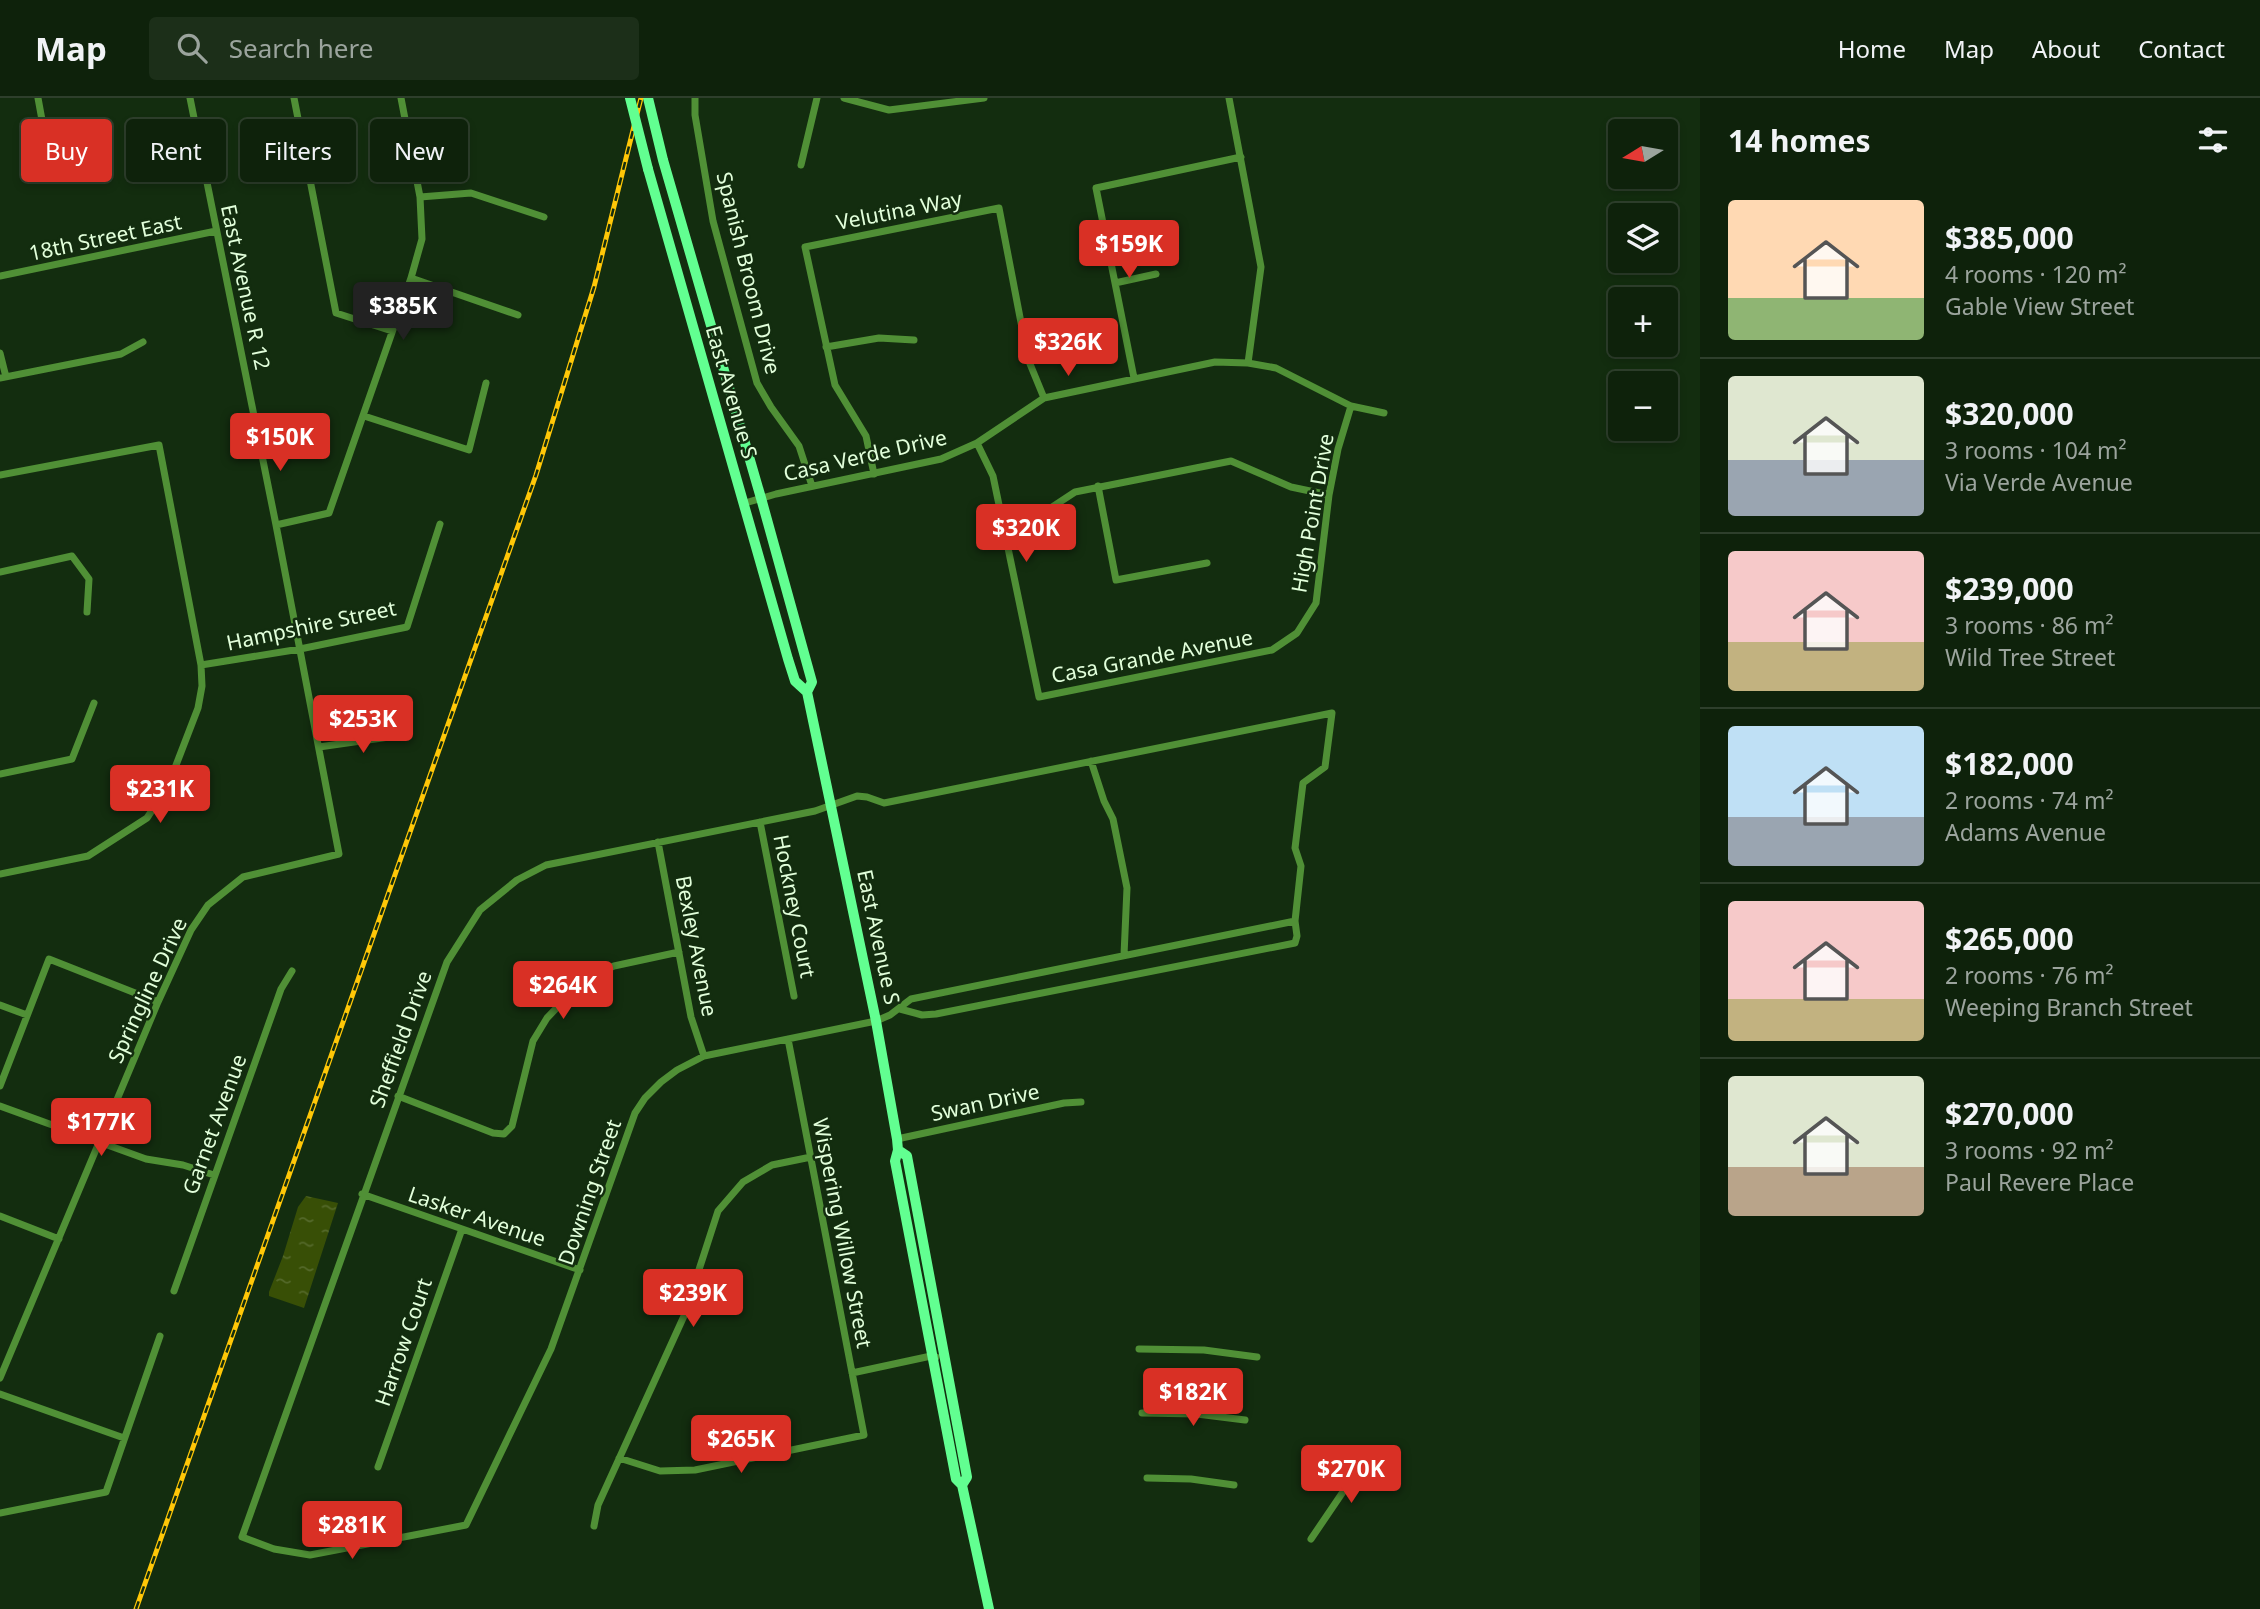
<!DOCTYPE html>
<html lang="en">
<head>
<meta charset="utf-8">
<style>
	:root { --surface:#0e220b; --page:#1c2f19; --text:#f1f3f6; --muted:#9ba49d; --line:#2e3f2c; --accent:#d93025 }
	body { margin:0; font-family:"Noto Sans",sans-serif; background:var(--page); color:var(--text); height:100vh; display:flex; flex-direction:column; font-size:26px; white-space:nowrap }
	* { box-sizing:border-box; margin:0 }
	p { font-size:23px; color:var(--muted) }
	.icon { flex:none; width:38px; height:38px; fill:none; stroke:currentColor; stroke-width:2; stroke-linecap:round; stroke-linejoin:round }
	.map { position:relative; flex:1; overflow:hidden }
	.panel { display:flex; flex-direction:column; background:var(--surface); width:560px }
	.panel>* { flex:none }
	.top-card { position:absolute; left:21px; top:21px; width:665px; height:63px; display:flex; gap:14px }
	.needle { width:46px; rotate:259deg }
	.buttons { position:absolute; left:1608px; top:21px; display:grid; gap:14px }
	.buttons a { display:grid; place-items:center; width:70px; height:70px; border-radius:7px; background:var(--surface); box-shadow:0 4px 10px #0003,0 0 0 2px var(--line); font-size:35px }
	.price { position:absolute; translate:-50% -60px; padding:0 16px; border-radius:7px; background:var(--accent); color:#fff; font-size:23px; line-height:46px; filter:drop-shadow(0 2px 4px #0008) }
	.price::after { content:''; position:absolute; left:50%; top:42px; width:21px; height:16px; margin-left:-10px; background:inherit; clip-path:polygon(0 0,100% 0,50% 100%) }
	.price.selected { background:#222; color:#fff }
	ul { padding:0; list-style:none }
	li { display:flex; align-items:center; gap:21px; height:175px; padding:0 28px }
	li+li { border-top:2px solid var(--line) }
	li span { display:grid; place-items:center; flex:none; width:196px; height:140px; border-radius:7px; color:#555 }
	li>.icon { margin-inline-start:auto }
	span .icon { width:84px; height:84px; fill:#fffc; stroke-width:1 }
	li b { font-size:30px }
	h2 { display:flex; justify-content:space-between; align-items:center; height:84px; padding:0 28px; font-size:30px }
	.chip { padding:0 24px; border-radius:7px; background:var(--surface); box-shadow:0 4px 10px #0003,0 0 0 2px var(--line); font-size:24px; line-height:63px }
	.chip.selected { background:var(--accent); color:#fff }
	header { display:flex; align-items:center; gap:42px; box-sizing:border-box; height:98px; padding:0 35px; background:var(--surface); border-bottom:2px solid var(--line) }
	header strong { font-size:33px }
	nav { display:flex; gap:38px; margin-inline-start:auto; font-size:24px }
	.search { width:490px; height:63px; background:var(--page); display:flex; align-items:center; gap:18px; box-sizing:border-box; padding:0 24px; border-radius:7px; color:var(--muted); font-size:26px }
	main { display:flex; flex:1; min-height:0 }
	.map>svg:first-child { display:block }
	.water { fill:url(#water-ripples) }
	.lines { fill:none; stroke-linecap:round; stroke-linejoin:round }
	.minor { stroke:#509036; stroke-width:7 }
	.primary { stroke:#62ff91; stroke-width:10 }
	.rail-casing { stroke:#ffc707; stroke-width:5 }
	.rail { stroke:#132d0f; stroke-width:2.5; stroke-dasharray:8; stroke-linecap:butt }
	.primary-bridge { stroke:#62ff91; stroke-width:10 }
	.labels { text-anchor:middle; dominant-baseline:central; stroke-width:5; stroke-linejoin:round; paint-order:stroke }
	.street-label { font-size:21px; fill:#e2ffdb; stroke:#132d0f }
</style>
</head>
<body>
<header>
<strong>Map</strong>
<div class="search"><svg class="icon" aria-label="search" viewBox="0 0 24 24"><circle cx="10" cy="10" r="6"/><path d="M15 15l6 6"/></svg>Search here</div>
<nav><a>Home</a><a>Map</a><a>About</a><a>Contact</a></nav>
</header>
<main>
<div class="map">
<svg width="1700" height="1511" viewBox="0 0 1700 1511">
	<defs>
		<pattern id="water-ripples" width="26" height="14" patternUnits="userSpaceOnUse" patternTransform="scale(1.75)"><rect width="26" height="14" fill="#384f06"/><path d="M2 4q2-2 4 0t4 0M15 11q2-2 4 0t4 0" fill="none" stroke="#54692a"/></pattern>
	</defs>
	<rect width="100%" height="100%" fill="#132d0f"/>
	<path class="water" d="M306 1098 338 1105 304 1210 269 1198V1194L283 1158 298 1109Z"/>
	<g class="lines">
		<path class="minor" d="M38 0 51 71 66 77 108 59
			M294 0 336 215 392 233
			M695 0V17L713 123 757 285 771 309 799 348 812 388
			M844 0 889 12 984 0
			M1229 0 1261 169 1248 265
			M801 67 817 0
			M420 99 471 95 544 119
			M0 178 216 133
			M411 180 518 217
			M1115 185 1156 176
			M826 249 879 240 914 242
			M0 255 6 279
			M0 280 121 256 143 244
			M1134 280 1096 90 1241 59
			M364 318 469 352 486 285
			M977 345 993 378 1039 599 1272 552 1297 535 1316 505 1329 397 1338 351 1351 308
			M874 376 866 338 835 287 805 149 999 110 1028 261 1044 300
			M0 377 159 347 201 567 202 588 198 610 168 688 147 720 88 758 0 776
			M1098 388 1116 482 1207 465
			M745 405 776 396 941 361 977 345 1044 300 1215 264 1248 265 1276 270 1351 308 1384 315
			M276 427 329 415 411 180 422 141 420 99 401 0
			M1004 428 1037 419 1075 394 1231 363 1291 389 1329 397
			M0 474 72 458 89 481 87 514
			M201 567 300 551 407 529 440 426
			M1332 615 1325 669 1303 685 1295 750 1301 768 1295 823 911 901 890 917 876 923 704 958 677 972 661 984 645 1000 635 1015 551 1251 466 1427 310 1457 274 1451 242 1439 447 864 480 812 517 782 546 767 815 713 857 698 867 699 884 705Z
			M319 649 403 637
			M1091 663 1104 703 1113 721 1127 790 1124 857
			M0 676 72 661 94 605
			M760 724 794 898
			M658 744 691 919 704 958
			M0 907 27 917
			M900 911 922 917 936 916 1295 845 1297 838 1295 823
			M0 988 49 861 158 904
			M398 998 493 1035 504 1036 512 1028 533 943 547 920 569 897 587 880 614 868 679 854
			M0 1008 146 1061 183 1067 214 1077
			M897 1041 1064 1005 1081 1004
			M362 1096 580 1172
			M0 1118 59 1141
			M174 1193 281 891 292 873
			M1139 1251 1204 1252 1257 1259
			M852 1275 931 1258 936 1259
			M0 1280 158 904 191 832 208 807 243 779 339 756 276 427 190 0
			M0 1296 124 1340
			M1142 1315 1197 1316 1245 1322
			M619 1360 660 1373 695 1372 864 1337 788 941
			M378 1369 462 1131
			M1147 1380 1191 1381 1234 1387
			M0 1415 106 1394 160 1238
			M594 1428 598 1407 684 1218 718 1113 743 1084 772 1067 811 1059
			M1311 1441 1368 1357"/>
		<path class="primary" d="M648 0 663 62 761 400 812 584 807 594
			M648 71 788 561 795 583 807 594 876 923 897 1041 898 1052 895 1063 956 1381 962 1387 989 1511
			M898 1052 907 1058 967 1379 962 1387"/>
		<g class="rail-casing">
			<path id="rail" d="M136 1511 536 377 594 189 641 0"/>
		</g>
		<use href="#rail" class="rail"/>
		<path class="primary-bridge" d="M630 0 648 71"/>
	</g>
	<g class="labels">
		<g class="street-label">
			<text transform="translate(899 112) rotate(-11)">Velutina Way</text>
			<text transform="translate(105 139) rotate(-12)">18th Street East</text>
			<text transform="translate(749 175) rotate(76)">Spanish Broom Drive</text>
			<text transform="translate(246 189) rotate(78)">East Avenue R 12</text>
			<text transform="translate(732 294) rotate(74)">East Avenue S</text>
			<text transform="translate(865 357) rotate(-13)">Casa Verde Drive</text>
			<text transform="translate(1312 415) rotate(-80)">High Point Drive</text>
			<text transform="translate(311 527) rotate(-12)">Hampshire Street</text>
			<text transform="translate(1152 558) rotate(-11)">Casa Grande Avenue</text>
			<text transform="translate(795 808) rotate(79)">Hockney Court</text>
			<text transform="translate(879 839) rotate(78)">East Avenue S</text>
			<text transform="translate(697 848) rotate(79)">Bexley Avenue</text>
			<text transform="translate(147 892) rotate(-65)">Springline Drive</text>
			<text transform="translate(400 941) rotate(-70)">Sheffield Drive</text>
			<text transform="translate(985 1004) rotate(-12)">Swan Drive</text>
			<text transform="translate(214 1026) rotate(-70)">Garnet Avenue</text>
			<text transform="translate(589 1094) rotate(-71)">Downing Street</text>
			<text transform="translate(477 1118) rotate(19)">Lasker Avenue</text>
			<text transform="translate(843 1135) rotate(79)">Wispering Willow Street</text>
			<text transform="translate(403 1244) rotate(-71)">Harrow Court</text>
		</g>
	</g>
</svg>
<div class="buttons">
<a><svg class="needle" viewBox="-14 -14 28 28"><path d="M0-13l5 13h-10z" fill="#e53935"/><path d="M0 13l5-13h-10z" fill="#9ba49d"/></svg></a>
<a><svg class="icon" aria-label="layers" viewBox="0 0 24 24"><path d="M12 4l9 5-9 5-9-5zM3 14l9 5 9-5"/></svg></a>
<a>+</a>
<a>−</a>
</div>
<b class="price" style="left:1129px;top:182px">$159K</b>
<b class="price selected" style="left:403px;top:244px">$385K</b>
<b class="price" style="left:1068px;top:280px">$326K</b>
<b class="price" style="left:280px;top:375px">$150K</b>
<b class="price" style="left:1026px;top:466px">$320K</b>
<b class="price" style="left:363px;top:657px">$253K</b>
<b class="price" style="left:160px;top:727px">$231K</b>
<b class="price" style="left:563px;top:923px">$264K</b>
<b class="price" style="left:101px;top:1060px">$177K</b>
<b class="price" style="left:693px;top:1231px">$239K</b>
<b class="price" style="left:1193px;top:1330px">$182K</b>
<b class="price" style="left:741px;top:1377px">$265K</b>
<b class="price" style="left:1351px;top:1407px">$270K</b>
<b class="price" style="left:352px;top:1463px">$281K</b>
<div class="top-card">
<a class="chip selected">Buy</a>
<a class="chip">Rent</a>
<a class="chip">Filters</a>
<a class="chip">New</a>
</div>
</div>
<section class="panel">
<h2>14 homes<svg class="icon" aria-label="filters" viewBox="0 0 24 24"><path d="M4 7h16M4 17h16"/><circle cx="9" cy="7" r="2"/><circle cx="15" cy="17" r="2"/></svg></h2>
<ul>
<li><span style="background:linear-gradient(#ffd9b3 70%,#8fb573 0)"><svg class="icon" aria-label="home" viewBox="0 0 24 24"><path d="M3 11l9-7 9 7M6 9v11h12V9"/></svg></span><div><b>$385,000</b><p>4 rooms · 120 m²</p><p>Gable View Street</p></div></li>
<li><span style="background:linear-gradient(#dfe7d0 60%,#9aa5b1 0)"><svg class="icon" aria-label="home" viewBox="0 0 24 24"><path d="M3 11l9-7 9 7M6 9v11h12V9"/></svg></span><div><b>$320,000</b><p>3 rooms · 104 m²</p><p>Via Verde Avenue</p></div></li>
<li><span style="background:linear-gradient(#f6c9c9 65%,#c2b280 0)"><svg class="icon" aria-label="home" viewBox="0 0 24 24"><path d="M3 11l9-7 9 7M6 9v11h12V9"/></svg></span><div><b>$239,000</b><p>3 rooms · 86 m²</p><p>Wild Tree Street</p></div></li>
<li><span style="background:linear-gradient(#bfe0f5 65%,#9aa5b1 0)"><svg class="icon" aria-label="home" viewBox="0 0 24 24"><path d="M3 11l9-7 9 7M6 9v11h12V9"/></svg></span><div><b>$182,000</b><p>2 rooms · 74 m²</p><p>Adams Avenue</p></div></li>
<li><span style="background:linear-gradient(#f6c9c9 70%,#c2b280 0)"><svg class="icon" aria-label="home" viewBox="0 0 24 24"><path d="M3 11l9-7 9 7M6 9v11h12V9"/></svg></span><div><b>$265,000</b><p>2 rooms · 76 m²</p><p>Weeping Branch Street</p></div></li>
<li><span style="background:linear-gradient(#dfe7d0 65%,#b9a48a 0)"><svg class="icon" aria-label="home" viewBox="0 0 24 24"><path d="M3 11l9-7 9 7M6 9v11h12V9"/></svg></span><div><b>$270,000</b><p>3 rooms · 92 m²</p><p>Paul Revere Place</p></div></li>
</ul>
</section>
</main>
</body>
</html>
